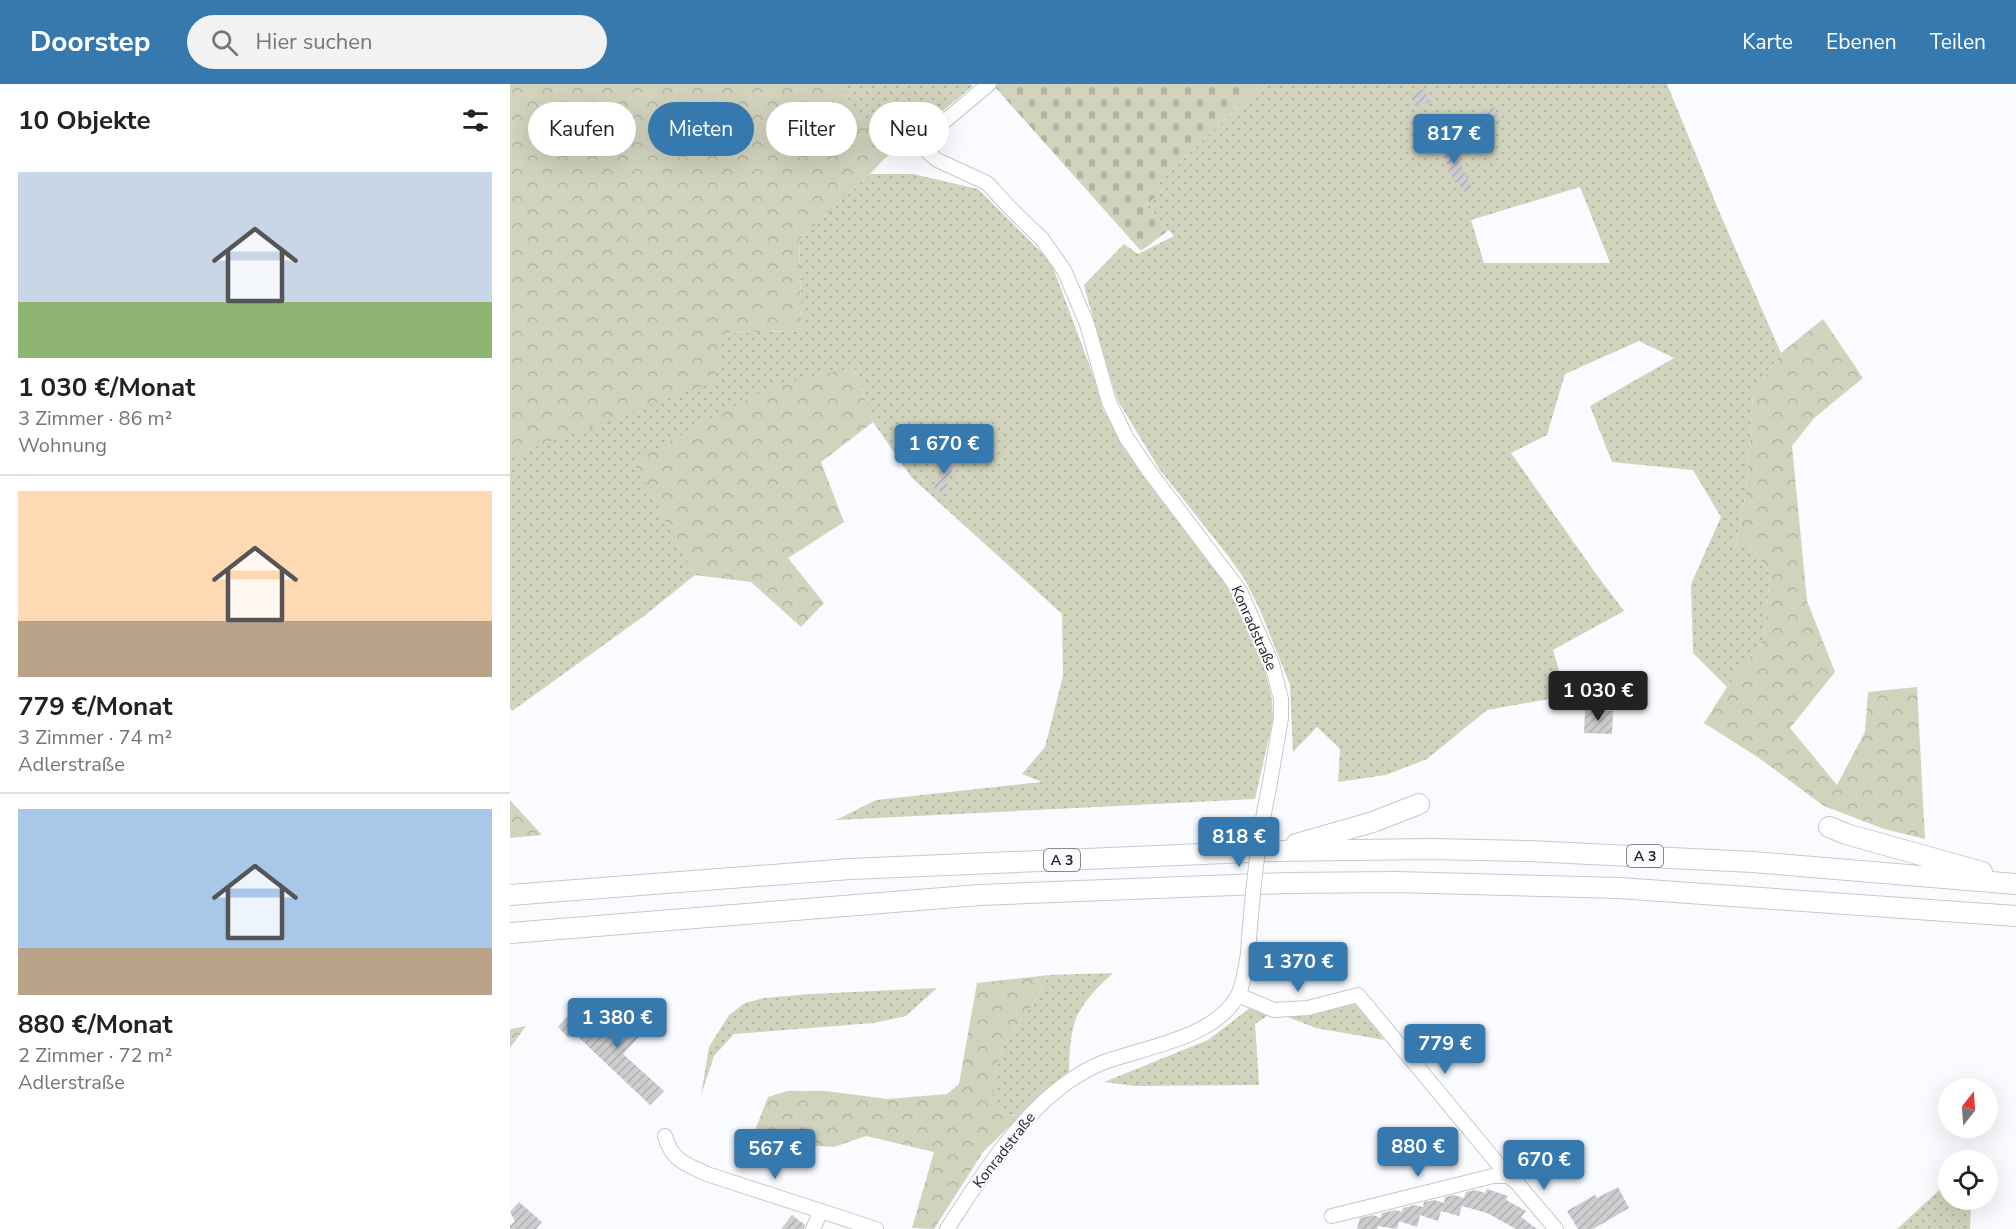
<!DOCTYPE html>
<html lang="de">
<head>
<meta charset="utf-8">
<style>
	:root { --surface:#fff; --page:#f2f2f2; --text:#222; --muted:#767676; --line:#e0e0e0; --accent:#3579af }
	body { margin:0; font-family:"Nunito Sans",sans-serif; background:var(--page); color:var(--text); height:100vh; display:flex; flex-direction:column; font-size:22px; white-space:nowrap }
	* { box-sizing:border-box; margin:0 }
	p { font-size:20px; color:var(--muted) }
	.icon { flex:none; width:33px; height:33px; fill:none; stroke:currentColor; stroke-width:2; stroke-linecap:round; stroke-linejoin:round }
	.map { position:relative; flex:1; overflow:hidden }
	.details { display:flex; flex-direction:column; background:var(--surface); width:510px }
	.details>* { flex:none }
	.banner { position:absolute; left:18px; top:18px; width:570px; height:54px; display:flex; gap:12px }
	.needle { width:39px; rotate:17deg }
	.buttons { position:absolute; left:1428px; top:994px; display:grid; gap:12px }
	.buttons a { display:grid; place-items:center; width:60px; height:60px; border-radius:50%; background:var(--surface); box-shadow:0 6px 24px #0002; font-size:30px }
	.price { position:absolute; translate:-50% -51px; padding:0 14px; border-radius:6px; background:var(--accent); color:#fff; font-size:20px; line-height:39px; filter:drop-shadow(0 2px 3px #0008) }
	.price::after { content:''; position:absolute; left:50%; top:36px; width:18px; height:14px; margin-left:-9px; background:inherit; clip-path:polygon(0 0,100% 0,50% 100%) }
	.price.current { background:#222; color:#fff }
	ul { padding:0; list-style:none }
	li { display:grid; align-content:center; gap:12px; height:318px; padding:0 18px }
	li+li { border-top:2px solid var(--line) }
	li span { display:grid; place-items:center; height:186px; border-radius:0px; color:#555 }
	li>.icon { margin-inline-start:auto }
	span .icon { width:108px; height:108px; fill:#fffc; stroke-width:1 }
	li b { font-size:26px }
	h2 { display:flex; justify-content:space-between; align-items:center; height:72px; padding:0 18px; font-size:26px }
	.pill { padding:0 21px; border-radius:27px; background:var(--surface); box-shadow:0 6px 24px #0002; font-size:21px; line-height:54px }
	.pill.current { background:var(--accent); color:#fff }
	header { display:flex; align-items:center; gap:36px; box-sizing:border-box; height:84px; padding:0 30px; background:var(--accent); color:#fff }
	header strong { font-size:28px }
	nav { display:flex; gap:33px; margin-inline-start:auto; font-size:21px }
	.search { width:420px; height:54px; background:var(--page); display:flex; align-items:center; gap:15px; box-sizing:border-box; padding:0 21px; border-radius:33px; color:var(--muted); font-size:22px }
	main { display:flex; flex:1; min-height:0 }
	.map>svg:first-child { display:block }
	.grass { fill:url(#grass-dots); fill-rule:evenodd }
	.forest { fill:url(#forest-crowns) }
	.cemetery { fill:url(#cemetery-stones) }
	.building { fill:url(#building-hatch) }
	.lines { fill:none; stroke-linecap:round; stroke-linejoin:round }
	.minor-casing { stroke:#c7c8cb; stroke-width:16 }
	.highway-casing { stroke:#c7c8cb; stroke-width:22 }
	.minor { stroke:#fff; stroke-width:14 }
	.highway { stroke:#fff; stroke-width:20 }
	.minor-bridge-casing { stroke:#c7c8cb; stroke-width:16; stroke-linecap:butt }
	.minor-bridge { stroke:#fff; stroke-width:14 }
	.labels { text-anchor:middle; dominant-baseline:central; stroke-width:4.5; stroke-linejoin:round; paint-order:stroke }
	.shield { fill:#fafbfe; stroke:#656567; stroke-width:1.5 }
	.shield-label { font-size:14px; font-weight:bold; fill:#252526 }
	.street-label { font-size:15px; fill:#252526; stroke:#fafbfe }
</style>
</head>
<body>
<header>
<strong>Doorstep</strong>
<div class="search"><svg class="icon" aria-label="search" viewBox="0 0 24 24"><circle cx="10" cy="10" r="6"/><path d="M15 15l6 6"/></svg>Hier suchen</div>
<nav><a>Karte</a><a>Ebenen</a><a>Teilen</a></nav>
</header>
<main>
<section class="details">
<h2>10 Objekte<svg class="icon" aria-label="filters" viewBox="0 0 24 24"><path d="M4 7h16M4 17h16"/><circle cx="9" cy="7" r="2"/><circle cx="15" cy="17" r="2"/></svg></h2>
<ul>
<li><span style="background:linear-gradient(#c9d6e8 70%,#8fb573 0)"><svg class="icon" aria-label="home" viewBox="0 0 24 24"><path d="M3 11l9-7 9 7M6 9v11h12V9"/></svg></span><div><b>1 030 €/Monat</b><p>3 Zimmer · 86 m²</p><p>Wohnung</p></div></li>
<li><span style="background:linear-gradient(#ffd9b3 70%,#b9a48a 0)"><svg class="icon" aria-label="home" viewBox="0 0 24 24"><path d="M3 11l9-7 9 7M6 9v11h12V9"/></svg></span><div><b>779 €/Monat</b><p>3 Zimmer · 74 m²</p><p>Adlerstraße</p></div></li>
<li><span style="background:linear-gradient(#a9c7e8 75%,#b9a48a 0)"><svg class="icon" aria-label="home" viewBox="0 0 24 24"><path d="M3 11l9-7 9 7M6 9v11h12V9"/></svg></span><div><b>880 €/Monat</b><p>2 Zimmer · 72 m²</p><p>Adlerstraße</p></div></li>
</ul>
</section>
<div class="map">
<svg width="1506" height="1145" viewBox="0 0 1506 1145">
	<defs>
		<pattern id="grass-dots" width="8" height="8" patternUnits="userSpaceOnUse" patternTransform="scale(1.5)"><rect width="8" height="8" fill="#d1d3bd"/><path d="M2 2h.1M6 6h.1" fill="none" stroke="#b3b5a2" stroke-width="1.8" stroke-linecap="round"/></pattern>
		<pattern id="forest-crowns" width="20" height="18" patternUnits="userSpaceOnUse" patternTransform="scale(1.5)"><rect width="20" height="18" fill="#d1d3bd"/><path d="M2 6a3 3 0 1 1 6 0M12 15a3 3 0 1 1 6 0" fill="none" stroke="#b3b5a2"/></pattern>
		<pattern id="cemetery-stones" width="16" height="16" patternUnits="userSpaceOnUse" patternTransform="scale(1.5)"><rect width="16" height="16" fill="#d1d3bd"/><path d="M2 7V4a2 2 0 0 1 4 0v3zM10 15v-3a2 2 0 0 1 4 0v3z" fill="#b3b5a2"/></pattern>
		<pattern id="building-hatch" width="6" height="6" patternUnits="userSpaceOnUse" patternTransform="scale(1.5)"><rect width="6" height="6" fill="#cdcdd0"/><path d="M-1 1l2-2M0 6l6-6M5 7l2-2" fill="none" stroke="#b0b0b2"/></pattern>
	</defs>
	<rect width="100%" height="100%" fill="#fafbfe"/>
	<path class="grass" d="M329 0H461L463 2 374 75Z
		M751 0H1157L1211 132 1271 269 1243 311 1236 408 1225 464 1240 461 1260 490 1254 555 1217 603 1183 569 1181 500 1211 433 1183 386 1102 378 1080 322 1164 274 1129 257 1055 290 1037 351 1001 369 1086 490 1114 527 1043 566 1056 612 977 626 917 675 876 691 828 698 830 665 807 643 783 668 780 601 750 526 735 496 719 473 650 386 608 317 595 278 574 201 614 160 628 170 664 152 636 121 651 108 645 103ZM1070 103 1100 179H974L961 136Z
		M360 90H403L468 105 541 178 588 304 593 326 635 394 725 510 752 574 762 615 763 636 745 715 326 736 366 716 532 698 512 690 535 663 553 592 552 530 402 394 363 338 344 283 124 377 185 491 134 532 2 627 0 624V373L30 361 208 249 292 247 289 156Z
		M603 889C589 902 574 916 566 934 560 951 559 974 559 992L510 1032 496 1031 482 1022 484 990 495 958 523 920 539 891Z
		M427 904 396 932 364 939 224 950 204 972 191 1011 199 963 219 931 235 919 254 914 300 910Z
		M832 920H846L857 931 874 956 806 944 775 932Z
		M740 924 760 930 745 940 749 1001 625 1002 594 998 698 956Z
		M1438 1098V1116H1461L1460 1145H1387Z"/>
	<path class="forest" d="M0 0H329L374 75 360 90 289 156 292 247 209 249 207 297 30 361 0 373Z
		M1313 235 1353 294 1304 334 1282 362 1297 517 1325 588 1280 644 1327 701 1355 648 1358 608 1407 603 1415 755 1374 745 1314 722 1249 674 1194 639 1217 603 1254 555 1260 490 1240 461 1225 465 1236 408 1243 311 1271 269Z
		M344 283 363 338 311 378 334 438 278 474 314 519 291 543 241 498 185 491 123 377 260 303Z
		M0 716 32 751 0 754Z
		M539 891 523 920 495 958 484 990 483 1022 496 1031 510 1032 473 1068 424 1145 402 1144 424 1068 356 1052 324 1063 289 1061 245 1046 258 1013 277 1007H316L377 1015 437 1010 449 1000 467 899Z
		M16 942 0 964V945Z"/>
	<path class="cemetery" d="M487 0H751L645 103 651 108 636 121 659 146 631 167 484 2Z"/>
	<path class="building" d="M914 5 920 18 906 23 901 10Z
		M984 23 990 37 978 41 972 28Z
		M939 55 962 104 954 108 948 98 945 99 939 87H941L927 62Z
		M435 374 445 377 434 409 424 405Z
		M1075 626 1103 627 1102 650 1074 649Z
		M117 922 138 943 113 970 154 1007 140 1021 64 949 59 954 48 943 57 933 67 944 77 933 92 948Z
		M1108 1103 1119 1124 1083 1145H1068L1057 1127 1085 1111 1087 1114Z
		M977 1105 998 1112 996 1116 1016 1127 1011 1133 1027 1145H1006L977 1129 952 1122 949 1132 931 1127 928 1137 910 1131 907 1143 889 1137 893 1124 905 1121 913 1123 914 1118 924 1116 934 1119 935 1113 944 1111 954 1114 956 1108 965 1106 975 1109Z
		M9 1118 32 1138 26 1145H0V1142L5 1137 0 1128Z
		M885 1126 892 1128 887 1145 868 1142 872 1129Z
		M282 1131 295 1141 294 1145H271Z
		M863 1131 871 1134 867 1145H847L850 1134Z"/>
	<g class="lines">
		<g class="minor-casing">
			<path id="minor" d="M479 0 417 52 414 65 427 76 477 99 503 127 532 155 554 186 577 240 599 318 616 353 639 387 730 507 762 580 771 615V634L759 704
				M728 911 764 926 798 924 848 911 998 1092 1007 1099 1046 1145
				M155 1052C162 1077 176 1080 197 1090L366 1145
				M822 1132 983 1092H998
				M303 1145 311 1127
				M437 1145C470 1095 503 1040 551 1003 564 993 579 984 594 978 636 963 703 954 727 913 734 900 736 883 738 869"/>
		</g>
		<g class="highway-casing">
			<path id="highway" d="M1319 743 1336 750 1472 788
				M786 760 863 738 909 720
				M0 811 340 785 764 767 921 765 1019 767 1243 778 1506 800
				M0 849 470 811 777 799 886 798 1109 804 1506 832"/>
		</g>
		<use href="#minor" class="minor"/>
		<use href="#highway" class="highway"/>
		<g class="minor-bridge-casing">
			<path id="minor-bridge" d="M738 869C742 813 747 759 759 704"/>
		</g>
		<use href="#minor-bridge" class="minor-bridge"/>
	</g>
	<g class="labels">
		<g class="shield">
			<rect x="1117" y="761" width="36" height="22" rx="4.5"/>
			<rect x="534" y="765" width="36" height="22" rx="4.5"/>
		</g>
		<g class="shield-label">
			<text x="1135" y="772">A 3</text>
			<text x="552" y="776">A 3</text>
		</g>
		<g class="street-label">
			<text transform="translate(744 544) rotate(66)">Konradstraße</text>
			<text transform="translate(494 1066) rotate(-52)">Konradstraße</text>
		</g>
	</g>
</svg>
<div class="buttons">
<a><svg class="needle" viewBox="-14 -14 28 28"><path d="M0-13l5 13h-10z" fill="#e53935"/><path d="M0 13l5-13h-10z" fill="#767676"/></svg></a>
<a><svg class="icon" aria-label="locate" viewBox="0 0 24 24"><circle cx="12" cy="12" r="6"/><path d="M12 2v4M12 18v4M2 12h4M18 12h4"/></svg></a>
</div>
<b class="price" style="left:944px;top:81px">817 €</b>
<b class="price" style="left:434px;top:391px">1 670 €</b>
<b class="price current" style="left:1088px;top:638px">1 030 €</b>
<b class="price" style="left:729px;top:784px">818 €</b>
<b class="price" style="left:788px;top:909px">1 370 €</b>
<b class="price" style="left:107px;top:965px">1 380 €</b>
<b class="price" style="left:935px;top:991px">779 €</b>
<b class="price" style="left:908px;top:1094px">880 €</b>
<b class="price" style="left:265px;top:1096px">567 €</b>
<b class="price" style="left:1034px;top:1107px">670 €</b>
<div class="banner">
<a class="pill">Kaufen</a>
<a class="pill current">Mieten</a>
<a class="pill">Filter</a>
<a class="pill">Neu</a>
</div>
</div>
</main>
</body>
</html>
